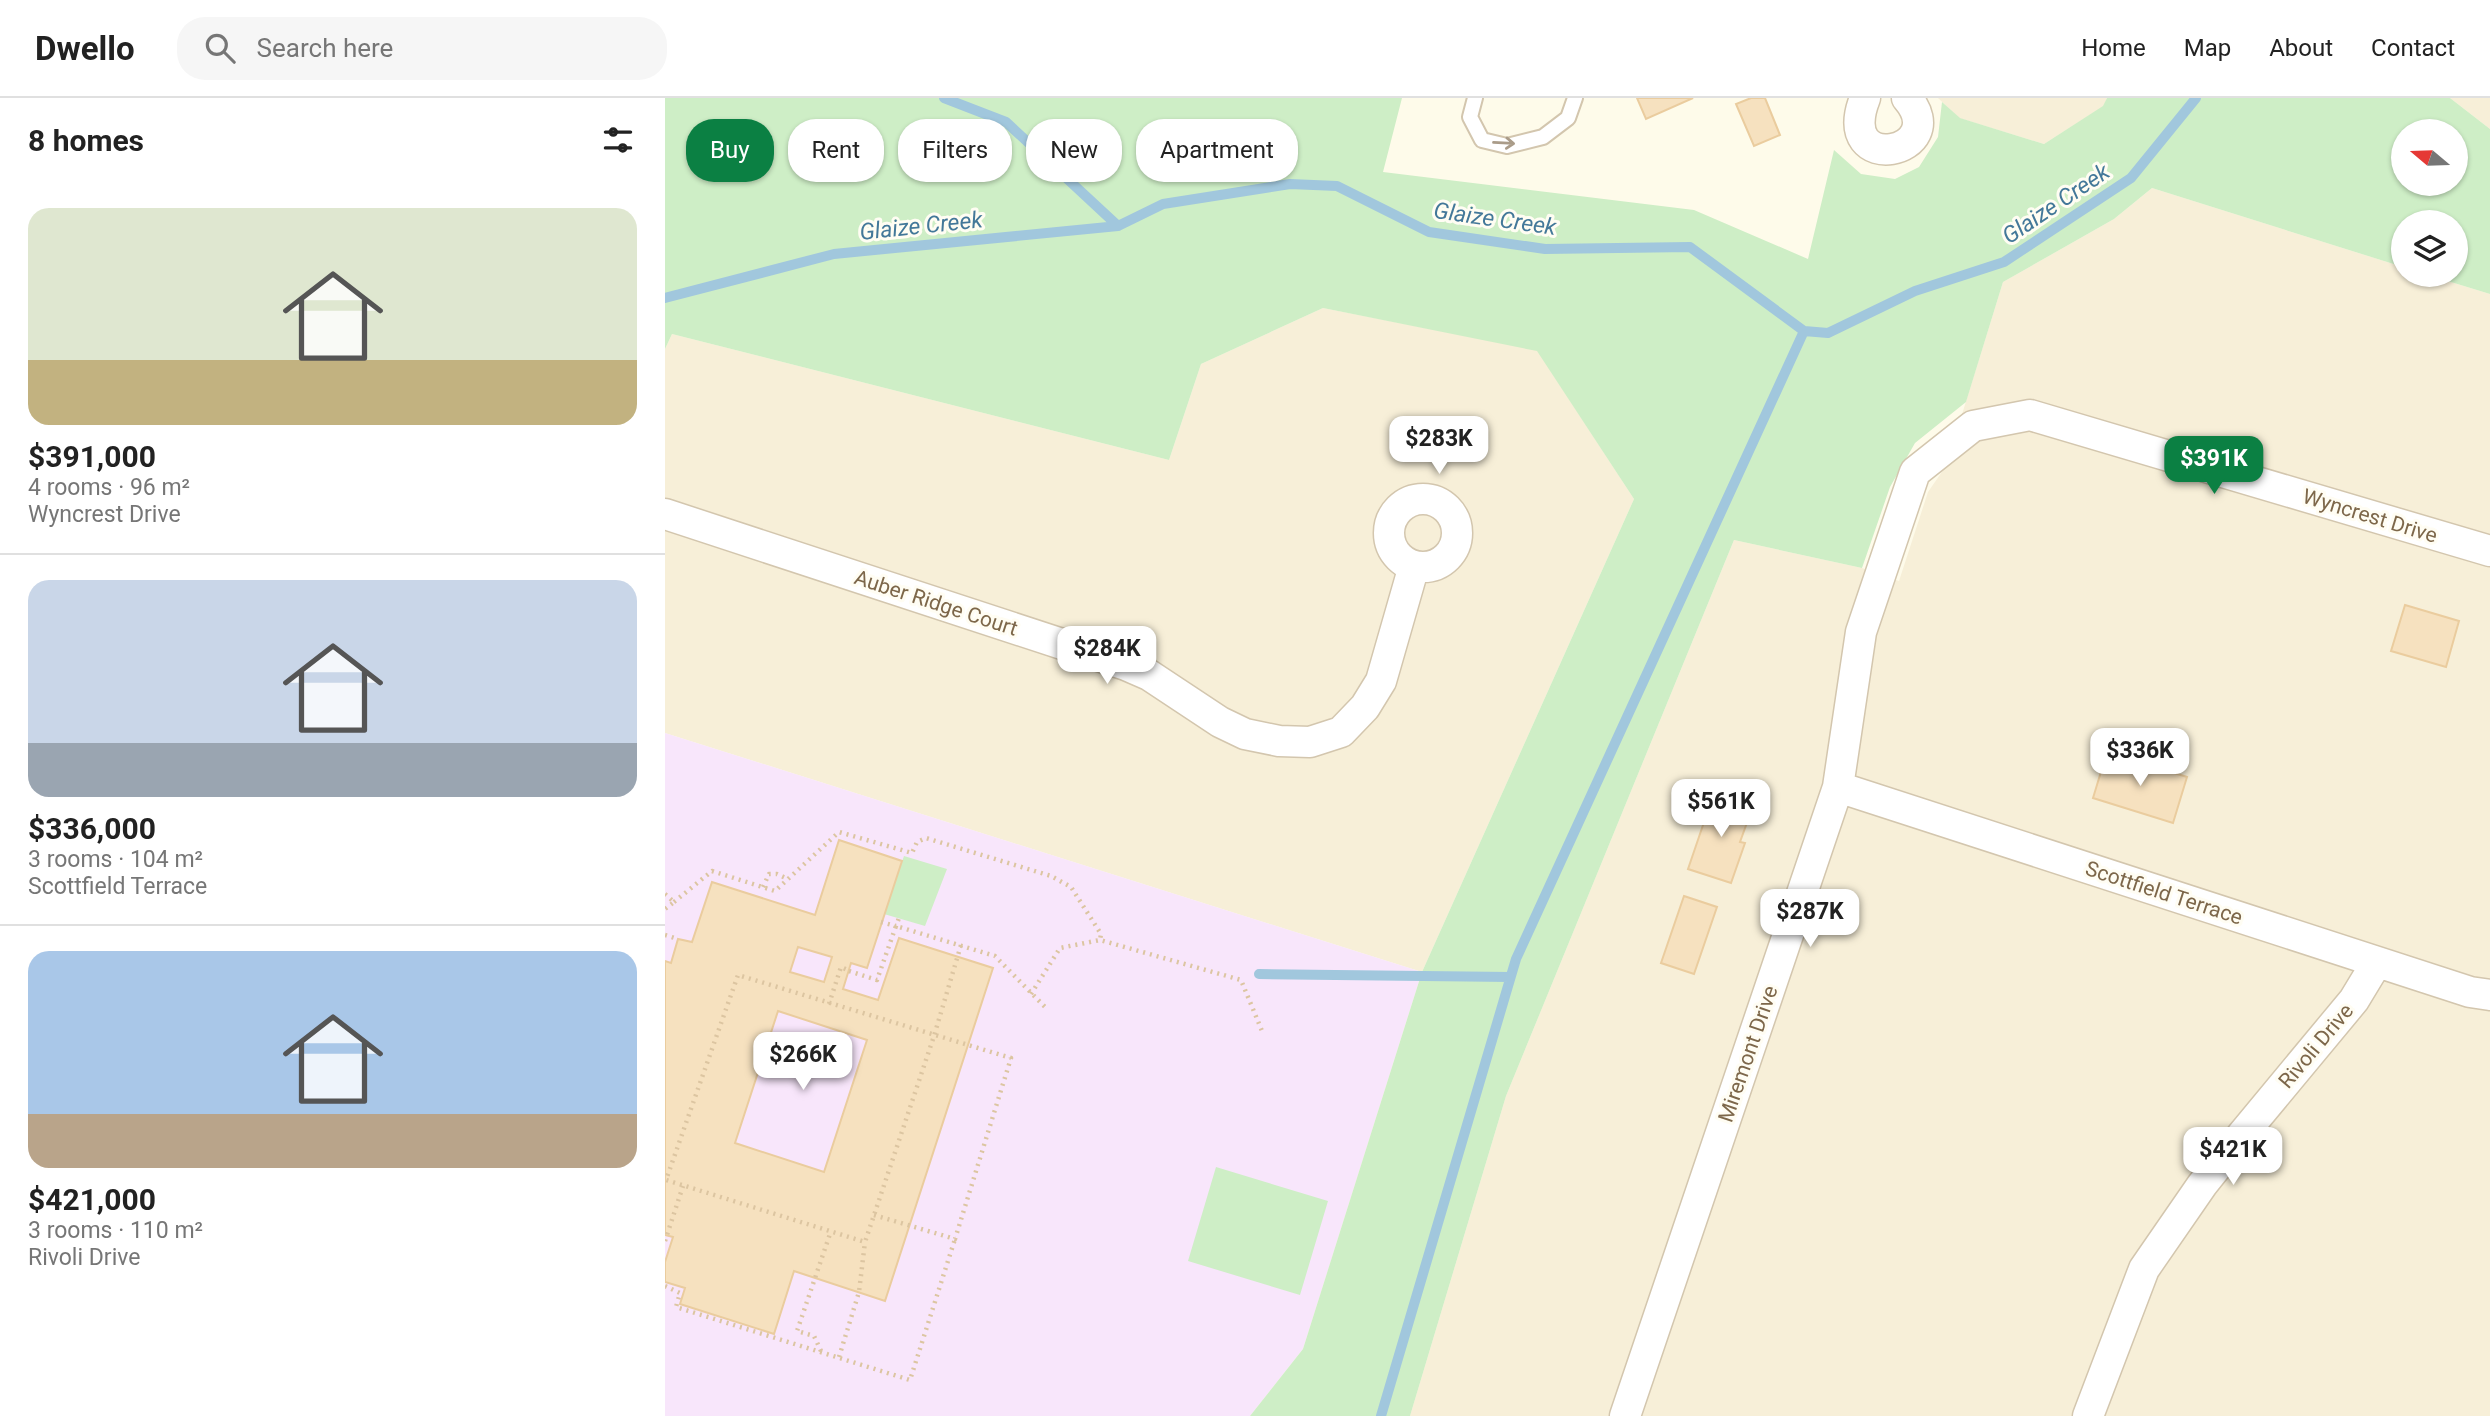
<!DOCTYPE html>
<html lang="en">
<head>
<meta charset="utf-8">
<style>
	:root { --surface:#fff; --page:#f6f6f6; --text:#222; --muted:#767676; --line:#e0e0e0; --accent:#0b8043 }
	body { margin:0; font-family:Roboto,sans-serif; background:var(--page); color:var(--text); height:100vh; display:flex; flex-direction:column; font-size:26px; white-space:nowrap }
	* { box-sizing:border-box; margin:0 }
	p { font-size:23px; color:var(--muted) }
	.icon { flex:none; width:38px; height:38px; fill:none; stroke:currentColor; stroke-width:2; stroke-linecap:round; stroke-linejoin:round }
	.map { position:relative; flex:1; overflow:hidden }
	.drawer { display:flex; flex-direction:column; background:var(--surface); width:665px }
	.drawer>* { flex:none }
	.top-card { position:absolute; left:21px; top:21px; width:665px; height:63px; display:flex; gap:14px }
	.needle { width:46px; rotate:289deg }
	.fabs { position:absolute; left:1726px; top:21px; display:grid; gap:14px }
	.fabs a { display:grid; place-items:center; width:77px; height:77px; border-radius:50%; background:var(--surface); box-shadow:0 2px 5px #0004; font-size:35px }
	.price { position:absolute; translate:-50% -60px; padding:0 16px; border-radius:14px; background:#fff; color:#222; font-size:23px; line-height:46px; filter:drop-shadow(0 2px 4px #0008) }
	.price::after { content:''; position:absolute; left:50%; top:42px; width:21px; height:16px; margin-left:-10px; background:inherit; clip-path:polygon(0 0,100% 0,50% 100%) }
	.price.active { background:var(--accent); color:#fff }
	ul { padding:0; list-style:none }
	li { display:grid; align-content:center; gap:14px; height:371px; padding:0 28px }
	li+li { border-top:2px solid var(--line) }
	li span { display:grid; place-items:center; height:217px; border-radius:21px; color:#555 }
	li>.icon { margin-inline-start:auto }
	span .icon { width:126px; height:126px; fill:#fffc; stroke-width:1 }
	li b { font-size:30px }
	h2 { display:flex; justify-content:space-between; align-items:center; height:84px; padding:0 28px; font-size:30px }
	.chip { padding:0 24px; border-radius:28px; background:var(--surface); box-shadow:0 2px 5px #0004; font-size:24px; line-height:63px }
	.chip.active { background:var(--accent); color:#fff }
	header { display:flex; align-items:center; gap:42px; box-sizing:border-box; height:98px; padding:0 35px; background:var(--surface); border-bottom:2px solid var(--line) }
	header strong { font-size:33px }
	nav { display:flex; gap:38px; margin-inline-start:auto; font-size:24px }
	.search { width:490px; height:63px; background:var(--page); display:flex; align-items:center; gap:18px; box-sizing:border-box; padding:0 24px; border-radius:28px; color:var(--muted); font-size:26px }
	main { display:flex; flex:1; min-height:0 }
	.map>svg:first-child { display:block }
	.residential { fill:#f7efd8 }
	.education { fill:#f8e6fb }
	.green { fill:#ceeec6; fill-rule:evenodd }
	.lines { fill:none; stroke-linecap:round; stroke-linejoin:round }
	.stream { stroke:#a1c7dd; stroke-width:10 }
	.building { fill:#f6e1bf; stroke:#eacc9e; stroke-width:2; fill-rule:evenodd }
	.lane-casing { stroke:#d3c6ae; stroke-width:18 }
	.street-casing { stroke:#d3c6ae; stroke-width:33 }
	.path { stroke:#dcc5a1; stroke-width:4.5; stroke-dasharray:2 5; stroke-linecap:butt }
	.lane { stroke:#fff; stroke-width:14 }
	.street { stroke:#fff; stroke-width:30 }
	.oneway { stroke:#aa9c89 }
	.labels { text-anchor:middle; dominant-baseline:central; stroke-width:6; stroke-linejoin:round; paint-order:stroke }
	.street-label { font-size:21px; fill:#7d674a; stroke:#fffdf3 }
	.water-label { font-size:23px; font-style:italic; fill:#437899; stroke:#fffdf3 }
</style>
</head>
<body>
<header>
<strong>Dwello</strong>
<div class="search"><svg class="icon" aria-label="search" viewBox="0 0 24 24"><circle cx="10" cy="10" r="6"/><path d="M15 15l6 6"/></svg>Search here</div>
<nav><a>Home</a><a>Map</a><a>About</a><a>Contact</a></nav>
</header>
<main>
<section class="drawer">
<h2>8 homes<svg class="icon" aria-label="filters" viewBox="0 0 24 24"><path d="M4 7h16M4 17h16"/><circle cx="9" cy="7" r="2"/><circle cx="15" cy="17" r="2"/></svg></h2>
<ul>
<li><span style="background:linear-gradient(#dfe7d0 70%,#c2b280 0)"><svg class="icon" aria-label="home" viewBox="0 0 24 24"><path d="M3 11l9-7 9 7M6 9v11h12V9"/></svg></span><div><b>$391,000</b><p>4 rooms · 96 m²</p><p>Wyncrest Drive</p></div></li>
<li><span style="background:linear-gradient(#c9d6e8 75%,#9aa5b1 0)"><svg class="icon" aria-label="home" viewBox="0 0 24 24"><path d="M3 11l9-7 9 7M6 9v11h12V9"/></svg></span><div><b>$336,000</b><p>3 rooms · 104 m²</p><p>Scottfield Terrace</p></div></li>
<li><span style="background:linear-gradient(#a9c7e8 75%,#b9a48a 0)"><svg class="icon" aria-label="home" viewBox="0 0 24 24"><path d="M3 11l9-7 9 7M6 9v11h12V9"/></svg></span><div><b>$421,000</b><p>3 rooms · 110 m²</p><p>Rivoli Drive</p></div></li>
</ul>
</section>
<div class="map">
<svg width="1825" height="1318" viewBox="0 0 1825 1318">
	<rect width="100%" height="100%" fill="#fefbea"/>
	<path class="residential" d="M1273 0H1442L1439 8 1379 46 1294 20Z
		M1785 0H1825V31Z
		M1487 90 1738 169V177H1763L1825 196V1318H745L841 998 1069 442 1197 470 1234 483 1263 394 1281 368 1338 184 1449 121Z
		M658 210 872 252 969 401 757 874 0 635V251L7 236 504 362 536 266Z"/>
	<path class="education" d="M0 635 757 874 638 1251 585 1318H0Z"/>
	<path class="green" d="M0 0H737L718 74 1029 112 1143 161 1169 52 1196 76 1230 81 1254 69 1273 39 1277 4 1295 20 1379 46 1438 8 1442 0H1785L1825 31V196L1763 177H1790V124H1738V169L1487 90 1449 121 1338 184 1301 304 1250 345 1225 389 1197 470 1069 442 841 998 745 1318H585L638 1251 757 874 969 401 872 253 658 210 536 266 504 362 7 236 0 251ZM1738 33H1790V86H1738Z
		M239 758 282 771 260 828 219 816Z
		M551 1069 663 1103 635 1197 523 1163Z"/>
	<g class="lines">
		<path class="stream" d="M279 0 341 24 453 128
			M0 200 169 156 453 128 498 106 625 86 672 88 764 134 880 151 1025 149 1139 233 1163 235 1250 193 1339 164 1466 80 1531 0
			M594 876 845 879
			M716 1318 851 861 1139 233"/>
	</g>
	<path class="building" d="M972 0H1028L981 21Z
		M1086 0H1100L1115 37 1089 48 1071 6Z
		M1740 507 1794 523 1781 569 1726 553Z
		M1442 654 1522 679 1508 725 1428 700Z
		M1049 695 1088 708 1075 744 1080 745 1066 785 1023 771Z
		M174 742 237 763 202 870 186 865 178 891 213 902 234 840 328 870 220 1203 129 1173 109 1236 15 1206 20 1190 0 1184V1164L8 1139 0 1137V863L6 865 13 841 27 844 47 784 150 817ZM133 849 167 859 159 884 125 874ZM113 913 202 942 159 1074 70 1045Z
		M1019 798 1052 809 1029 876 996 865Z"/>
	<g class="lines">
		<g class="lane-casing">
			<path id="lane" d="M810 0 805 19 817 42 842 48 878 39 903 20 910 0"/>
		</g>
		<g class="street-casing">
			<path id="street" d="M1200 0C1168 81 1289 55 1242 0
				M724 435a34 34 0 1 1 68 0a34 34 0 1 1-68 0Z
				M0 416 461 567 484 577 555 624 580 636 614 643 645 644 676 634 700 609 716 583 749 468
				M1173 689 1805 894 1825 897
				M960 1318 1173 689 1196 534 1250 374 1308 328 1365 317 1825 453
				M1423 1318 1479 1171 1537 1087 1577 1037 1689 902 1712 864"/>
		</g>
		<path class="path" d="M98 789 104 776H112L123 781
			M0 796 9 804 0 811
			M9 804 47 773 110 793 174 734 247 755 252 744 261 740 386 778 406 789 436 836 435 842
			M216 824 231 828 234 820
			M0 837 13 841
			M184 873 212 882 231 828 330 858 380 909
			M366 896 395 850 435 842 576 882 597 933
			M164 906 176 869 185 873
			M209 1117 290 1141 346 960 73 877 1 1082 200 1144 269 938 296 847
			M0 1143 18 1088
			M0 1188 15 1195 11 1209 245 1282 290 1141
			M156 1253 149 1238 132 1233 166 1133
			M174 1259 194 1194 200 1144"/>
		<use href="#lane" class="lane"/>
		<use href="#street" class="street"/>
	</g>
	<defs><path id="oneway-shaft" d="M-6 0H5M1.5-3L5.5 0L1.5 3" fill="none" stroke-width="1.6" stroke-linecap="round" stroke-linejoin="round" transform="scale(1.75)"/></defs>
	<use class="oneway" href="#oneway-shaft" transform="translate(839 45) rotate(3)"/>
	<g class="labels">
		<g class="street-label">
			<text transform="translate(1705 418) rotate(17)">Wyncrest Drive</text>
			<text transform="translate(271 505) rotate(18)">Auber Ridge Court</text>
			<text transform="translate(1499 795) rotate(18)">Scottfield Terrace</text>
			<text transform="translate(1651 948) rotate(-50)">Rivoli Drive</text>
			<text transform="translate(1083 956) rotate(-71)">Miremont Drive</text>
		</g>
		<g class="water-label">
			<text transform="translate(1391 106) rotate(-34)">Glaize Creek</text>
			<text transform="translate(830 121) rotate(8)">Glaize Creek</text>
			<text transform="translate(256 128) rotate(-6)">Glaize Creek</text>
		</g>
	</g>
</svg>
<div class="fabs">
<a><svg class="needle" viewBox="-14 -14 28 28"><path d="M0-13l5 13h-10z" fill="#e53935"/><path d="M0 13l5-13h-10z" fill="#767676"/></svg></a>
<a><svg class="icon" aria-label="layers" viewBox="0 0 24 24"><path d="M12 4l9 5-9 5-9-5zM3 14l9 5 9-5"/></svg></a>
</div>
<b class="price" style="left:774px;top:378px">$283K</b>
<b class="price active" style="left:1549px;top:398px">$391K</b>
<b class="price" style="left:442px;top:588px">$284K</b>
<b class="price" style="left:1475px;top:690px">$336K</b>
<b class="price" style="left:1056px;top:741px">$561K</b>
<b class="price" style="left:1145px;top:851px">$287K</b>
<b class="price" style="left:138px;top:994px">$266K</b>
<b class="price" style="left:1568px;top:1089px">$421K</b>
<div class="top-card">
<a class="chip active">Buy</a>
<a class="chip">Rent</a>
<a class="chip">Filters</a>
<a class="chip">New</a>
<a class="chip">Apartment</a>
</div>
</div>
</main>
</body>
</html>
